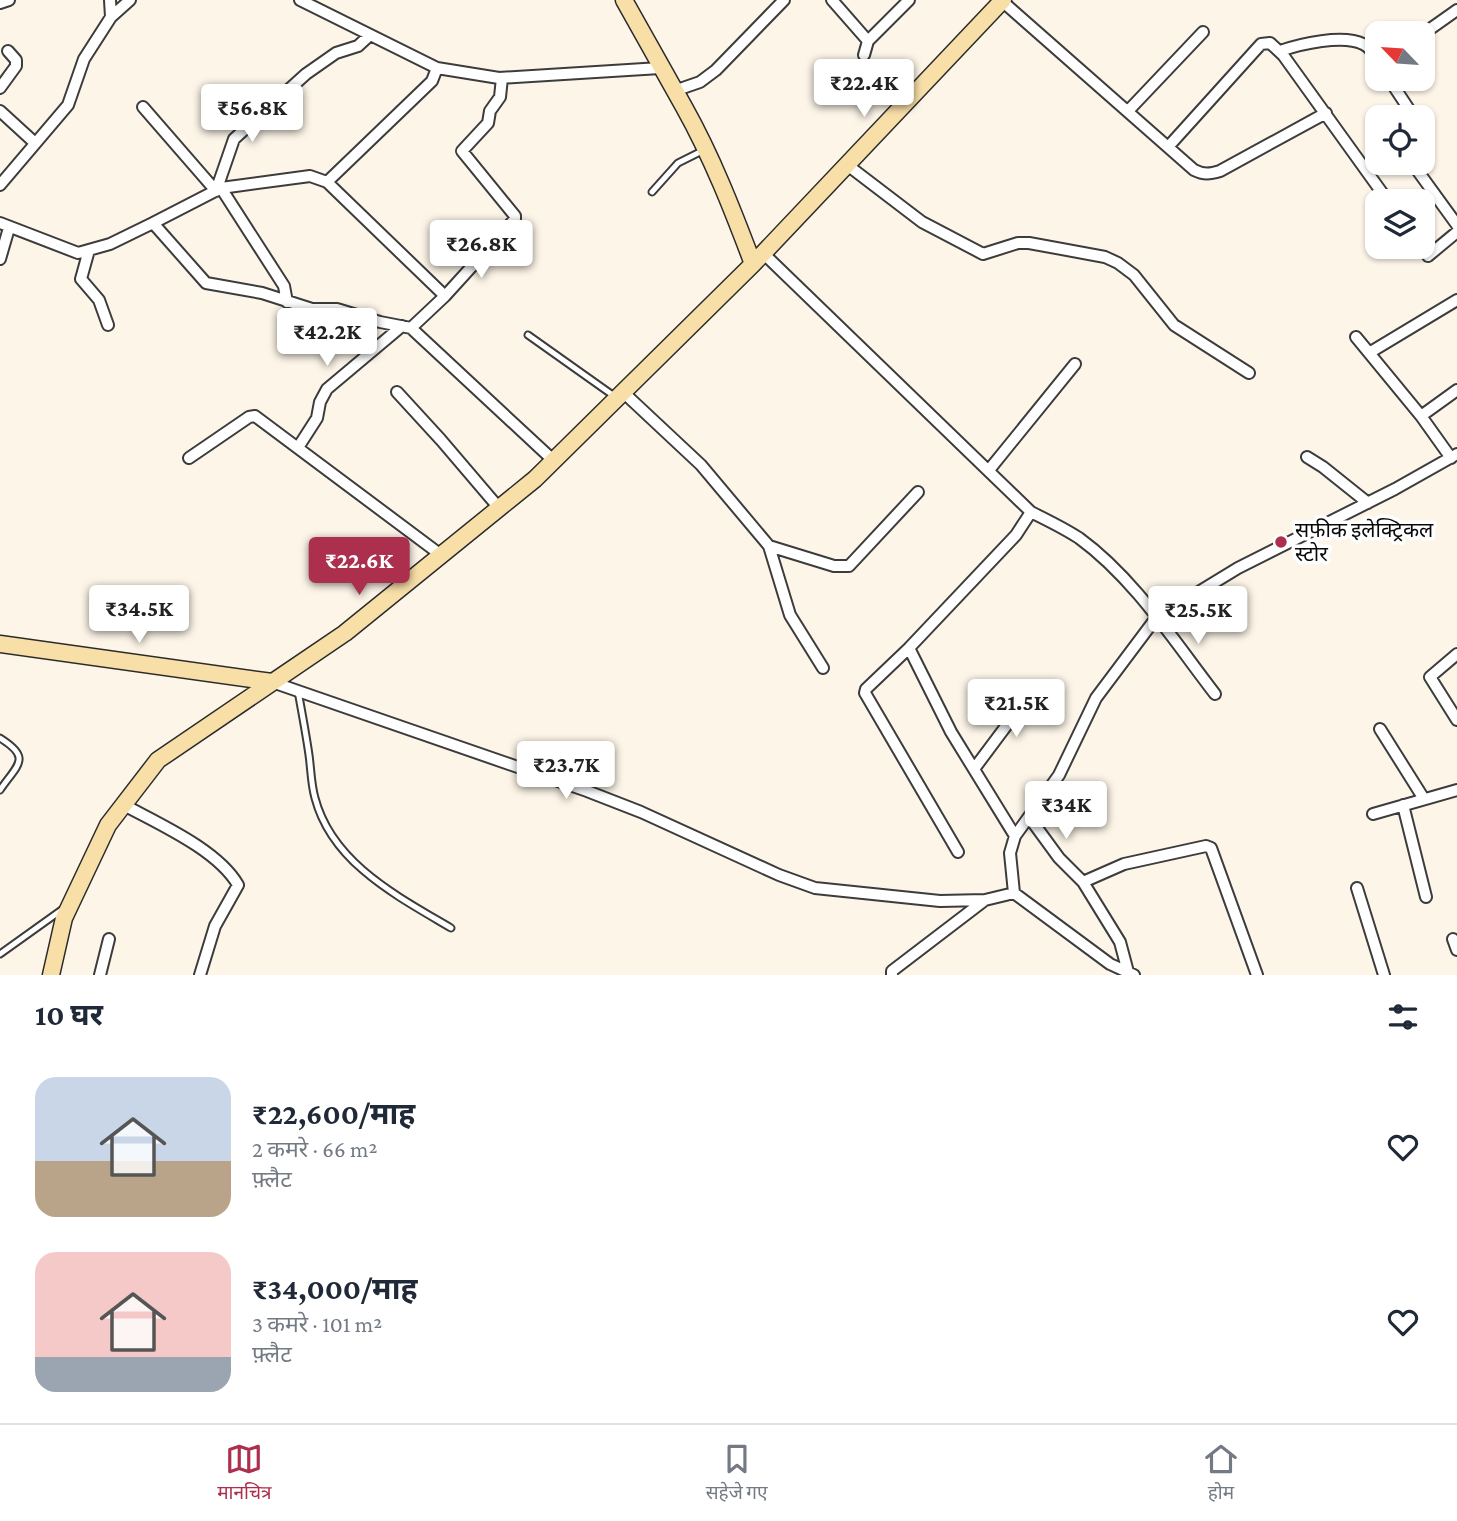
<!DOCTYPE html>
<html lang="hi">
<head>
<meta charset="utf-8">
<style>
	:root { --surface:#fff; --page:#f2f2f3; --text:#1f2937; --muted:#747a83; --line:#e0e1e3; --accent:#ac2f4d }
	body { margin:0; font-family:"Crimson Pro","Noto Sans Devanagari",serif; background:var(--page); color:var(--text); height:100vh; display:flex; flex-direction:column; font-size:26px; white-space:nowrap }
	* { box-sizing:border-box; margin:0 }
	p { font-size:23px; color:var(--muted) }
	.icon { flex:none; width:38px; height:38px; fill:none; stroke:currentColor; stroke-width:2; stroke-linecap:round; stroke-linejoin:round }
	.map { position:relative; height:975px; overflow:hidden }
	.sheet { display:flex; flex-direction:column; background:var(--surface); flex:1 }
	.sheet>* { flex:none }
	.needle { width:46px; rotate:295deg }
	.tools { position:absolute; left:1365px; top:21px; display:grid; gap:14px }
	.tools a { display:grid; place-items:center; width:70px; height:70px; border-radius:14px; background:var(--surface); box-shadow:0 2px 5px #0004; font-size:35px }
	.price { position:absolute; translate:-50% -60px; padding:0 16px; border-radius:7px; background:#fff; color:#222; font-size:23px; line-height:46px; filter:drop-shadow(0 2px 4px #0008) }
	.price::after { content:''; position:absolute; left:50%; top:42px; width:21px; height:16px; margin-left:-10px; background:inherit; clip-path:polygon(0 0,100% 0,50% 100%) }
	.price.active { background:var(--accent); color:#fff }
	ul { padding:0; list-style:none }
	li { display:flex; align-items:center; gap:21px; height:175px; padding:0 35px }
	li span { display:grid; place-items:center; flex:none; width:196px; height:140px; border-radius:21px; color:#555 }
	li>.icon { margin-inline-start:auto }
	span .icon { width:84px; height:84px; fill:#fffc; stroke-width:1 }
	li b { font-size:30px }
	h2 { display:flex; justify-content:space-between; align-items:center; height:84px; padding:0 35px; font-size:30px }
	.tab-bar { display:flex; justify-content:space-around; align-items:center; height:98px; border-top:2px solid var(--line); background:var(--surface); font-size:19px; color:var(--muted) }
	.tab-bar a { display:grid; justify-items:center; gap:4px }
	.tab-bar .active { color:var(--accent) }
	.map>svg:first-child { display:block }
	.lines { fill:none; stroke-linecap:round; stroke-linejoin:round }
	.lane-casing { stroke:#3c3c3c; stroke-width:9 }
	.street-casing { stroke:#3c3c3c; stroke-width:14 }
	.secondary-casing { stroke:#2b2b2b; stroke-width:19 }
	.lane { stroke:#fff; stroke-width:5 }
	.street { stroke:#fff; stroke-width:10 }
	.secondary { stroke:#f8dfa8; stroke-width:16 }
	.poi-dot { fill:#ac2f4d; stroke:#fff; stroke-width:2.5 }
	.labels { text-anchor:middle; dominant-baseline:central; stroke-width:7; stroke-linejoin:round; paint-order:stroke }
	.poi-label { font-size:21px; fill:#090909; stroke:#fff; text-anchor:start }
</style>
</head>
<body>
<div class="map">
<svg width="1457" height="975" viewBox="0 0 1457 975">
	<rect width="100%" height="100%" fill="#fdf5e8"/>
	<g class="lines">
		<g class="lane-casing">
			<path id="lane" d="M652 192 678 163 702 151
				M528 335 614 396
				M298 691C302 713 306 734 309 755 311 769 311 784 315 798 332 863 397 896 451 928
				M0 738C32 758 18 764 0 790
				M0 954 63 909"/>
		</g>
		<g class="street-casing">
			<path id="street" d="M110 0 111 17
				M300 0 437 68 499 78 660 68
				M832 0 868 41 909 0
				M1002 1 1194 170C1204 175 1210 174 1220 171L1326 113
				M0 3 9 0
				M1423 34 1457 10
				M1280 51C1300 44 1343 34 1363 44 1370 47 1374 54 1377 61
				M864 55 868 41
				M437 68 432 81 327 182 445 296
				M502 78 500 97 490 111 488 123 462 151 515 216V219L445 296 411 328 554 461
				M1389 79 1414 117
				M0 88 16 66V60L8 51
				M674 91 700 82 716 70 784 0
				M143 107 216 191
				M0 111 35 143
				M1128 111 1203 32
				M1168 147 1261 44 1270 43 1283 55 1388 201
				M1412 163 1457 225
				M846 164 922 222 983 254 1018 243H1029L1105 257 1118 263 1134 275 1174 325 1249 373
				M327 182 310 176 221 188 153 223 206 283 262 293 312 309H337L380 322 411 328
				M0 185 68 105 84 59 111 17 130 0
				M221 188 284 286 287 302
				M216 191 234 139 306 74 336 53 358 46 370 35
				M0 223 78 253 110 244 153 223
				M1422 247 1428 256 1457 232
				M89 250 81 279 99 300 108 325
				M763 253 1031 512 1016 535 909 648 866 689 865 693 958 852
				M0 259 9 228
				M1356 337 1421 416 1451 458
				M1369 353 1457 300
				M397 392 441 440 499 508
				M623 392 701 465 769 546 790 615 823 668
				M1421 416 1457 390
				M299 446 317 418 320 402 327 389 402 326
				M1307 457 1323 467 1368 503
				M189 458 249 417 255 416 441 555
				M989 470 1075 364
				M1031 512C1047 520 1064 528 1079 538 1134 578 1174 641 1215 694
				M769 546 834 566H849L918 492
				M909 648 951 732 1015 836
				M1457 654 1430 677 1457 720
				M272 682 587 791 641 812 779 875 815 888 940 901 985 900
				M1380 729 1424 799
				M974 769 1033 690
				M124 805C159 824 218 850 238 885L215 926 200 975
				M1403 805 1426 897
				M1373 814 1457 790
				M1029 817 1059 858 1083 882
				M1357 888 1384 975
				M1453 939 1457 950
				M1128 972 1120 942 1083 882 1124 864 1206 846 1211 848 1257 975
				M100 975 109 939
				M892 975V971L985 900 1014 893
				M1134 975 1110 964 1014 893 1010 853 1015 836 1059 775 1096 698 1156 618 1238 568 1395 489 1457 454"/>
		</g>
		<g class="secondary-casing">
			<path id="secondary" d="M624 0C644 36 664 71 684 107 712 157 733 211 753 264
				M0 644 272 682
				M51 975 64 918 108 825 158 760 345 633 535 479 753 264 1003 0"/>
		</g>
		<use href="#lane" class="lane"/>
		<use href="#street" class="street"/>
		<use href="#secondary" class="secondary"/>
	</g>
	<circle class="poi-dot" cx="1281" cy="542" r="7"/>
	<g class="labels">
		<g class="poi-label">
			<text x="1295" y="530">सफीक इलेक्ट्रिकल<tspan x="1295" dy="24">स्टोर</tspan></text>
		</g>
	</g>
</svg>
<div class="tools">
<a><svg class="needle" viewBox="-14 -14 28 28"><path d="M0-13l5 13h-10z" fill="#e53935"/><path d="M0 13l5-13h-10z" fill="#747a83"/></svg></a>
<a><svg class="icon" aria-label="locate" viewBox="0 0 24 24"><circle cx="12" cy="12" r="6"/><path d="M12 2v4M12 18v4M2 12h4M18 12h4"/></svg></a>
<a><svg class="icon" aria-label="layers" viewBox="0 0 24 24"><path d="M12 4l9 5-9 5-9-5zM3 14l9 5 9-5"/></svg></a>
</div>
<b class="price" style="left:864px;top:119px">₹22.4K</b>
<b class="price" style="left:252px;top:144px">₹56.8K</b>
<b class="price" style="left:481px;top:280px">₹26.8K</b>
<b class="price" style="left:327px;top:368px">₹42.2K</b>
<b class="price active" style="left:359px;top:597px">₹22.6K</b>
<b class="price" style="left:139px;top:645px">₹34.5K</b>
<b class="price" style="left:1198px;top:646px">₹25.5K</b>
<b class="price" style="left:1016px;top:739px">₹21.5K</b>
<b class="price" style="left:566px;top:801px">₹23.7K</b>
<b class="price" style="left:1066px;top:841px">₹34K</b>
</div>
<section class="sheet">
<h2>10 घर<svg class="icon" aria-label="filters" viewBox="0 0 24 24"><path d="M4 7h16M4 17h16"/><circle cx="9" cy="7" r="2"/><circle cx="15" cy="17" r="2"/></svg></h2>
<ul>
<li><span style="background:linear-gradient(#c9d6e8 60%,#b9a48a 0)"><svg class="icon" aria-label="home" viewBox="0 0 24 24"><path d="M3 11l9-7 9 7M6 9v11h12V9"/></svg></span><div><b>₹22,600/माह</b><p>2 कमरे · 66 m²</p><p>फ़्लैट</p></div><svg class="icon" aria-label="heart" viewBox="0 0 24 24"><path d="M12 20l-8-8c-3-5 5-10 8-4 3-6 11-1 8 4z"/></svg></li>
<li><span style="background:linear-gradient(#f6c9c9 75%,#9aa5b1 0)"><svg class="icon" aria-label="home" viewBox="0 0 24 24"><path d="M3 11l9-7 9 7M6 9v11h12V9"/></svg></span><div><b>₹34,000/माह</b><p>3 कमरे · 101 m²</p><p>फ़्लैट</p></div><svg class="icon" aria-label="heart" viewBox="0 0 24 24"><path d="M12 20l-8-8c-3-5 5-10 8-4 3-6 11-1 8 4z"/></svg></li>
</ul>
</section>
<nav class="tab-bar">
<a class="active"><svg class="icon" aria-label="map" viewBox="0 0 24 24"><path d="M3 6l6-2 6 2 6-2v14l-6 2-6-2-6 2zM9 4v14M15 6v14"/></svg>मानचित्र</a>
<a><svg class="icon" aria-label="saved" viewBox="0 0 24 24"><path d="M7 4h10v16l-5-4-5 4z"/></svg>सहेजे गए</a>
<a><svg class="icon" aria-label="home" viewBox="0 0 24 24"><path d="M3 11l9-7 9 7M6 9v11h12V9"/></svg>होम</a>
</nav>
</body>
</html>
